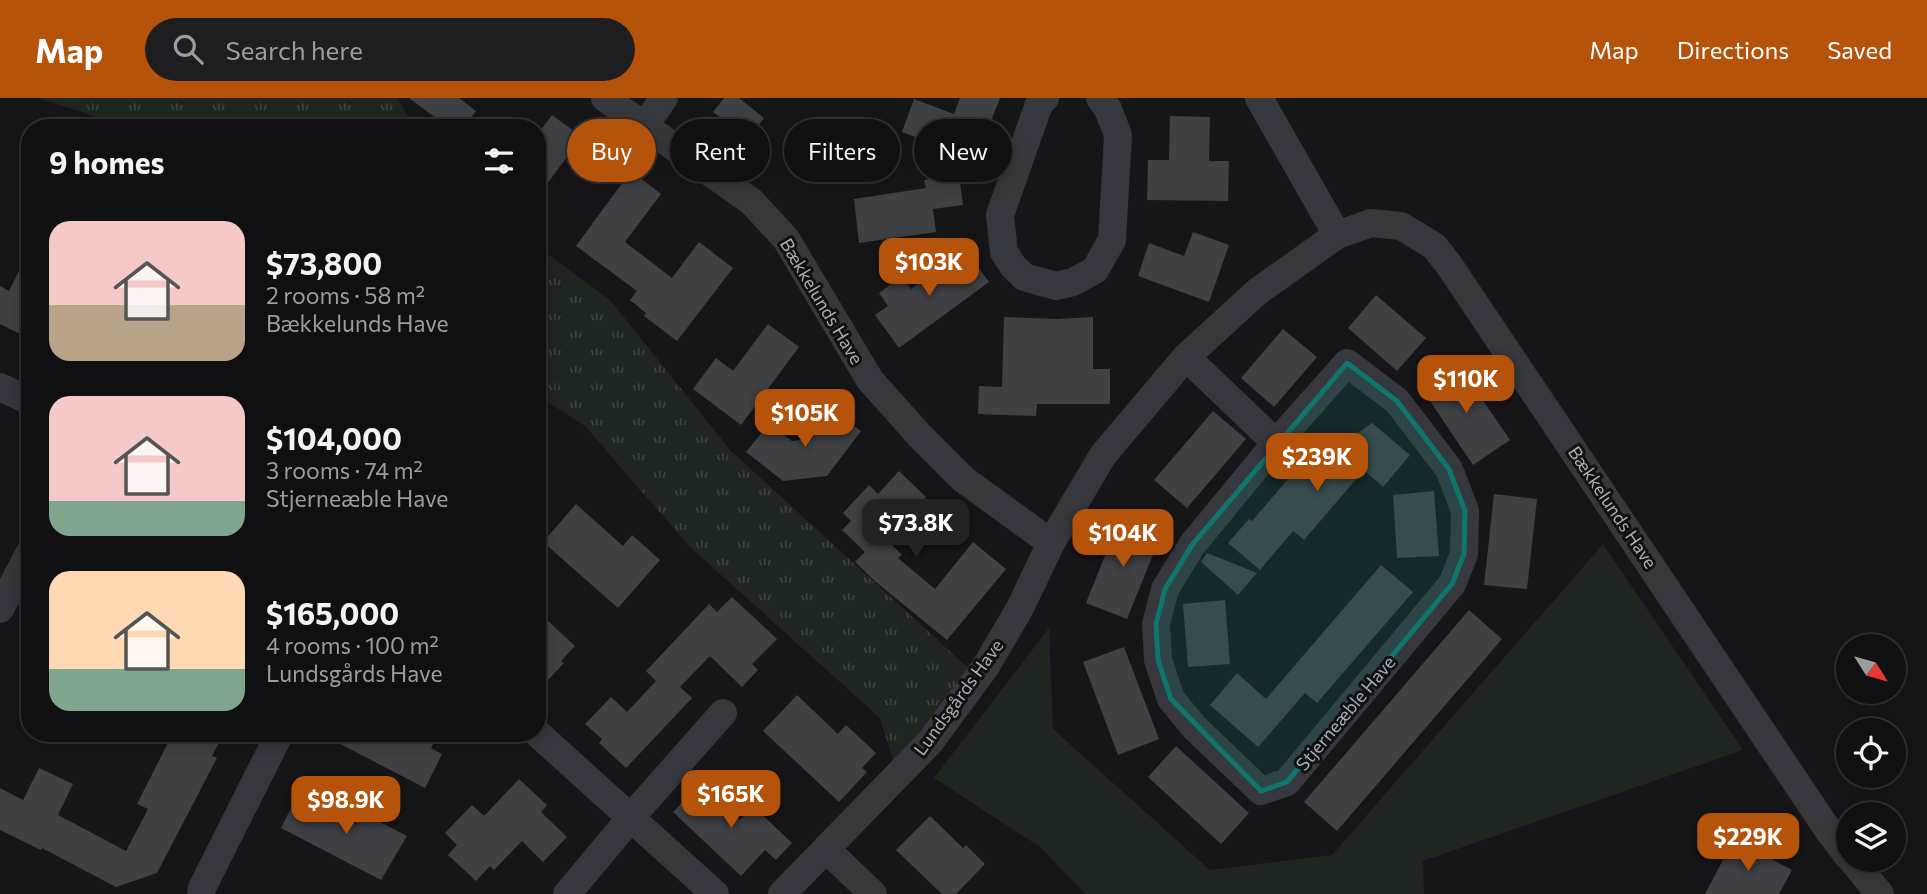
<!DOCTYPE html>
<html lang="en">
<head>
<meta charset="utf-8">
<style>
	:root { --surface:#101012; --page:#1e1e20; --text:#f1f3f6; --muted:#9c9d9f; --line:#303032; --accent:#b45309 }
	body { margin:0; font-family:Commissioner,sans-serif; background:var(--page); color:var(--text); height:100vh; display:flex; flex-direction:column; font-size:26px; white-space:nowrap }
	* { box-sizing:border-box; margin:0 }
	p { font-size:23px; color:var(--muted) }
	.icon { flex:none; width:38px; height:38px; fill:none; stroke:currentColor; stroke-width:2; stroke-linecap:round; stroke-linejoin:round }
	.map { position:relative; flex:1; overflow:hidden }
	.drawer { position:absolute; left:21px; top:21px; width:525px; height:623px; display:flex; flex-direction:column; background:var(--surface); border-radius:28px; box-shadow:0 4px 18px #0003,0 0 0 2px var(--line) }
	.drawer>* { flex:none }
	.guide { position:absolute; left:567px; top:21px; width:665px; height:63px; display:flex; gap:14px }
	.needle { width:46px; rotate:127deg }
	.tools { position:absolute; left:1836px; top:536px; display:grid; gap:14px }
	.tools a { display:grid; place-items:center; width:70px; height:70px; border-radius:50%; background:var(--surface); box-shadow:0 4px 18px #0003,0 0 0 2px var(--line); font-size:35px }
	.price { position:absolute; translate:-50% -60px; padding:0 16px; border-radius:14px; background:var(--accent); color:#fff; font-size:23px; line-height:46px; filter:drop-shadow(0 2px 4px #0008) }
	.price::after { content:''; position:absolute; left:50%; top:42px; width:21px; height:16px; margin-left:-10px; background:inherit; clip-path:polygon(0 0,100% 0,50% 100%) }
	.price.on { background:#222; color:#fff }
	ul { padding:0; list-style:none }
	li { display:flex; align-items:center; gap:21px; height:175px; padding:0 28px }
	li span { display:grid; place-items:center; flex:none; width:196px; height:140px; border-radius:21px; color:#555 }
	li>.icon { margin-inline-start:auto }
	span .icon { width:84px; height:84px; fill:#fffc; stroke-width:1 }
	li b { font-size:30px }
	h2 { display:flex; justify-content:space-between; align-items:center; height:84px; padding:0 28px; font-size:30px }
	.chip { padding:0 24px; border-radius:32px; background:var(--surface); box-shadow:0 4px 18px #0003,0 0 0 2px var(--line); font-size:24px; line-height:63px }
	.chip.on { background:var(--accent); color:#fff }
	header { display:flex; align-items:center; gap:42px; box-sizing:border-box; height:98px; padding:0 35px; background:var(--accent); color:#fff }
	header strong { font-size:33px }
	nav { display:flex; gap:38px; margin-inline-start:auto; font-size:24px }
	.search { width:490px; height:63px; background:var(--page); display:flex; align-items:center; gap:18px; box-sizing:border-box; padding:0 24px; border-radius:38px; color:var(--muted); font-size:26px }
	.map>svg:first-child { display:block }
	.grass { fill:url(#grass-tufts) }
	.park { fill:#1e261f }
	.building { fill:#404145 }
	.lines { fill:none; stroke-linecap:round; stroke-linejoin:round }
	.minor { stroke:#37383d; stroke-width:28 }
	.marked { fill:#0f766e; fill-opacity:0.2; stroke:#0f766e; stroke-width:5; stroke-linejoin:round }
	.labels { text-anchor:middle; dominant-baseline:central; stroke-width:6; stroke-linejoin:round; paint-order:stroke }
	.street-label { font-size:18px; fill:#a8adb8; stroke:#111113 }
</style>
</head>
<body>
<header>
<strong>Map</strong>
<div class="search"><svg class="icon" aria-label="search" viewBox="0 0 24 24"><circle cx="10" cy="10" r="6"/><path d="M15 15l6 6"/></svg>Search here</div>
<nav><a>Map</a><a>Directions</a><a>Saved</a></nav>
</header>
<div class="map">
<svg width="1927" height="796" viewBox="0 0 1927 796">
	<defs>
		<pattern id="grass-tufts" width="24" height="20" patternUnits="userSpaceOnUse" patternTransform="scale(1.75)"><rect width="24" height="20" fill="#1e261f"/><path d="M3 7l-1-3M5 7V3M7 7l1-3M15 17l-1-3M17 17v-4M19 17l1-3" fill="none" stroke="#3c433d"/></pattern>
	</defs>
	<rect width="100%" height="100%" fill="#161618"/>
	<path class="grass" d="M39 0H398L414 30H114L103 21Z
		M537 148 610 202 731 353 978 579 898 677 880 620 689 448 585 328 537 297Z"/>
	<path class="park" d="M1603 446 1743 652 1423 763 1424 796H1085L1040 749 934 680 1049 530 1053 631 1210 772 1332 757Z"/>
	<path class="building" d="M409 0H459L476 13 464 30H449Z
		M724 0H739L764 20 743 46 720 28 724 22 713 14Z
		M960 0H1000L976 62 902 34 914 1 954 16Z
		M552 17 582 39 537 99V37Z
		M1170 18 1210 19 1209 63H1229L1228 103 1147 102 1148 62H1169Z
		M631 73 661 96 625 144 672 180 699 144 733 170 677 243 644 218 646 215 630 202 637 193 576 148Z
		M959 77 963 107 933 111 936 134 859 145 854 101 926 90 924 82Z
		M1193 134 1229 147 1209 204 1138 178 1149 145 1184 158Z
		M30 151V222L22 237 0 226V188L9 193Z
		M965 152 989 184 899 250 875 217 888 208 879 195 901 179 911 191Z
		M1376 197 1426 240 1397 273 1348 230Z
		M1004 219 1057 221 1093 219V271H1110V306H1037L1036 318 978 316 979 288 1002 289Z
		M768 226 799 249 741 327 693 291 716 260 733 273Z
		M1283 231 1317 259 1274 309 1241 280Z
		M1459 267 1510 342 1473 367 1422 291Z
		M832 311 861 333 827 378 783 383 746 354 769 326 792 343 808 341Z
		M1213 313 1246 341 1187 410 1154 382Z
		M1372 325 1410 357 1383 389 1364 372 1304 442 1293 433 1260 472 1228 445 1249 421 1252 423 1300 367 1310 375 1331 350 1333 352Z
		M899 373 926 399 886 441 902 457 898 460 935 491 973 444 1006 471 947 542 876 484 855 464 865 454 842 432 851 423 843 415 869 387 878 396Z
		M1434 393 1439 458 1397 460 1393 397Z
		M1494 396 1537 401 1527 491 1484 487Z
		M576 406 623 448 632 437 660 462 618 510 543 444Z
		M1120 420 1161 437 1127 521 1086 505Z
		M1207 455 1257 475 1238 497 1201 464Z
		M1381 467 1413 494 1317 605 1305 595 1258 649 1210 607 1237 575 1266 601Z
		M732 499 777 541 752 566 758 572 742 589 710 558 680 589 692 600 626 670 599 645 602 641 585 626 611 599 627 614 656 583 646 573 709 506 717 514Z
		M1225 502 1230 566 1188 569 1183 506Z
		M1469 512 1502 541 1337 733 1304 704Z
		M547 522 575 548 561 563 564 565 537 594V534Z
		M1124 549 1159 641 1118 657 1083 564Z
		M797 597 838 636 846 627 876 655 862 670 867 674 839 704 763 633Z
		M186 635H224L212 658 217 660 157 775 116 789 42 750 41 752 0 732V690L23 702 39 670 73 686 58 717 126 753 148 711 137 706 172 637 182 642Z
		M319 635H439L431 650 442 656 425 690Z
		M1176 648 1249 715 1221 746 1148 679Z
		M519 681 547 707 541 714 567 739 543 764 522 743 494 772 490 768 476 783 448 757 457 747 445 735 472 707 484 718Z
		M701 685 740 722 753 708 792 745 776 762 765 752 741 778 673 714Z
		M298 696 356 726 361 714 407 738 381 782 281 730Z
		M930 718 963 750 966 747 985 766 956 796H942L896 752Z
		M1734 741 1792 772 1779 796H1705Z"/>
	<g class="lines">
		<path class="minor" d="M605 0 752 104 786 141 870 282 919 337 963 381 1051 445
			M1045 0 1039 6 1000 117 1004 154 1013 168 1024 179 1056 188 1073 184 1095 172 1112 142 1118 37 1108 11 1100 0
			M1259 0 1337 137
			M645 27 664 0
			M1186 259 1276 345 1192 447 1165 491 1156 526 1158 562 1171 601 1195 630 1261 693 1287 684 1452 486 1464 456 1465 413 1449 371 1397 303 1347 265 1276 345
			M0 289 30 303
			M0 511 30 454
			M537 635 715 796
			M826 751 873 796
			M1851 761 1880 796
			M201 796 202 790 280 635
			M567 796 639 710 723 615
			M782 796 930 644 986 568 1020 510 1051 445 1103 357 1186 259 1257 194 1337 137 1371 125 1401 128 1434 148 1449 167 1828 732 1848 758"/>
	</g>
	<path class="marked" d="M1347 265 1397 303 1449 371 1465 413 1464 456 1452 486 1287 684 1261 693 1171 601 1158 562 1156 526 1165 491 1192 447Z"/>
	<g class="labels">
		<g class="street-label">
			<text transform="translate(822 203) rotate(59)">Bækkelunds Have</text>
			<text transform="translate(1613 409) rotate(56)">Bækkelunds Have</text>
			<text transform="translate(958 599) rotate(-54)">Lundsgårds Have</text>
			<text transform="translate(1345 615) rotate(-50)">Stjerneæble Have</text>
		</g>
	</g>
</svg>
<div class="tools">
<a><svg class="needle" viewBox="-14 -14 28 28"><path d="M0-13l5 13h-10z" fill="#e53935"/><path d="M0 13l5-13h-10z" fill="#9c9d9f"/></svg></a>
<a><svg class="icon" aria-label="locate" viewBox="0 0 24 24"><circle cx="12" cy="12" r="6"/><path d="M12 2v4M12 18v4M2 12h4M18 12h4"/></svg></a>
<a><svg class="icon" aria-label="layers" viewBox="0 0 24 24"><path d="M12 4l9 5-9 5-9-5zM3 14l9 5 9-5"/></svg></a>
</div>
<b class="price" style="left:929px;top:200px">$103K</b>
<b class="price" style="left:1466px;top:317px">$110K</b>
<b class="price" style="left:805px;top:351px">$105K</b>
<b class="price" style="left:1317px;top:395px">$239K</b>
<b class="price on" style="left:916px;top:461px">$73.8K</b>
<b class="price" style="left:1123px;top:471px">$104K</b>
<b class="price" style="left:731px;top:732px">$165K</b>
<b class="price" style="left:346px;top:738px">$98.9K</b>
<b class="price" style="left:1748px;top:775px">$229K</b>
<div class="guide">
<a class="chip on">Buy</a>
<a class="chip">Rent</a>
<a class="chip">Filters</a>
<a class="chip">New</a>
</div>
<section class="drawer">
<h2>9 homes<svg class="icon" aria-label="filters" viewBox="0 0 24 24"><path d="M4 7h16M4 17h16"/><circle cx="9" cy="7" r="2"/><circle cx="15" cy="17" r="2"/></svg></h2>
<ul>
<li><span style="background:linear-gradient(#f6c9c9 60%,#b9a48a 0)"><svg class="icon" aria-label="home" viewBox="0 0 24 24"><path d="M3 11l9-7 9 7M6 9v11h12V9"/></svg></span><div><b>$73,800</b><p>2 rooms · 58 m²</p><p>Bækkelunds Have</p></div></li>
<li><span style="background:linear-gradient(#f6c9c9 75%,#7fa58c 0)"><svg class="icon" aria-label="home" viewBox="0 0 24 24"><path d="M3 11l9-7 9 7M6 9v11h12V9"/></svg></span><div><b>$104,000</b><p>3 rooms · 74 m²</p><p>Stjerneæble Have</p></div></li>
<li><span style="background:linear-gradient(#ffd9b3 70%,#7fa58c 0)"><svg class="icon" aria-label="home" viewBox="0 0 24 24"><path d="M3 11l9-7 9 7M6 9v11h12V9"/></svg></span><div><b>$165,000</b><p>4 rooms · 100 m²</p><p>Lundsgårds Have</p></div></li>
</ul>
</section>
</div>
</body>
</html>
